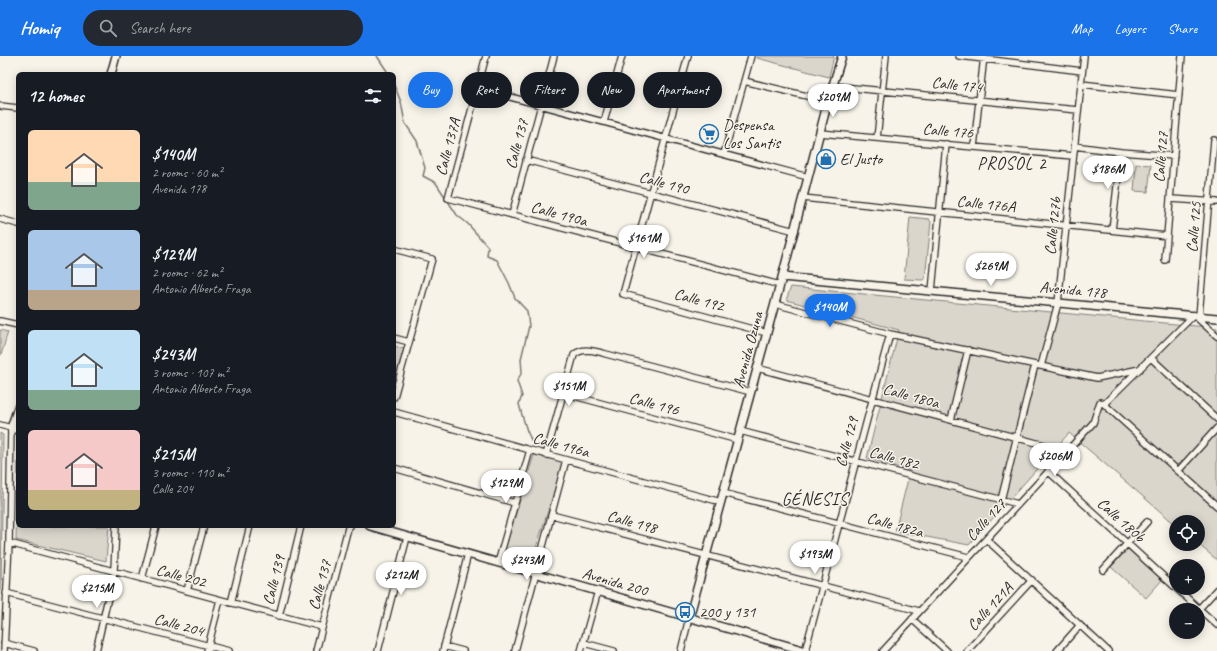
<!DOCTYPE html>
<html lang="en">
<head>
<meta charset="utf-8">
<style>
	:root { --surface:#171b24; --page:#242831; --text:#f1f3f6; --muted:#9ea1a6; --accent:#1a73e8 }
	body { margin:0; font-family:Caveat,sans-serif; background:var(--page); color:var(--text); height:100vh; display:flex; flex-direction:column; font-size:15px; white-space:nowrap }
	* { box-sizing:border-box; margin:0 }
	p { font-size:13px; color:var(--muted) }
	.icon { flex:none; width:22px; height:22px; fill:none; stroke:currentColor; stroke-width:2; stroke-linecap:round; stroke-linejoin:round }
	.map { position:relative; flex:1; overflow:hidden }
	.panel { position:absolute; left:16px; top:16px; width:380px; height:456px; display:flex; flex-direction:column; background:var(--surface); border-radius:6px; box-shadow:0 2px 10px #0003 }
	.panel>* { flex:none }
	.guide { position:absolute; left:408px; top:16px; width:380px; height:36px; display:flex; gap:8px }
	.buttons { position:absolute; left:1169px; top:459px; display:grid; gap:8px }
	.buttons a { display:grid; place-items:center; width:36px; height:36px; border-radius:50%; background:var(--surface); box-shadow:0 2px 10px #0003; font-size:20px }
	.price { position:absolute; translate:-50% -34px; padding:0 9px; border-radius:14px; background:#fff; color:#222; font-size:13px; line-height:26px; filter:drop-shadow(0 1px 2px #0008) }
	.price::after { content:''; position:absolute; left:50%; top:24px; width:12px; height:9px; margin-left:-6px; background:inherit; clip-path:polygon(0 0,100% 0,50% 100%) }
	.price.active { background:var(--accent); color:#fff }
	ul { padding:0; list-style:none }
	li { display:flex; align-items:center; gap:12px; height:100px; padding:0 12px }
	li span { display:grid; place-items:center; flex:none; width:112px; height:80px; border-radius:6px; color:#555 }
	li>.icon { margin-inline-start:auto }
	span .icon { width:48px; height:48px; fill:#fffc; stroke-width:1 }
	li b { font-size:17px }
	h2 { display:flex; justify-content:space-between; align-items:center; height:48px; padding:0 12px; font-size:17px }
	.tag { padding:0 14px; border-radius:18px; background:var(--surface); box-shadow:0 2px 10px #0003; font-size:14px; line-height:36px }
	.tag.active { background:var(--accent); color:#fff }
	header { display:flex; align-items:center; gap:24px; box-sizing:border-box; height:56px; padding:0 20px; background:var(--accent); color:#fff }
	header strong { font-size:19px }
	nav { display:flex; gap:22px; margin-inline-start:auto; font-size:14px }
	.search { width:280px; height:36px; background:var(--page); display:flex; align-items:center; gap:10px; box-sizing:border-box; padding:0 14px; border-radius:22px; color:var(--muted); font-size:15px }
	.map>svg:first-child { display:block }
	.green { fill:#dad6cc; stroke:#82807c }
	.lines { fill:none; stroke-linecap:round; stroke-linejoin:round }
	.stream { stroke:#7a7874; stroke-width:1.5 }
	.minor-casing { stroke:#2b2b2b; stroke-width:8 }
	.major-casing { stroke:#2b2b2b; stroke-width:10 }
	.minor { stroke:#f7f3e8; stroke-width:5.5 }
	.major { stroke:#f7f3e8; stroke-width:7 }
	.labels { text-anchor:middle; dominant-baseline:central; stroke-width:3; stroke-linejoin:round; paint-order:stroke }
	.street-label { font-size:16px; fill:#2b2b2b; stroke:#f7f3e8 }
	.poi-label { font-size:16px; fill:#2b2b2b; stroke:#f7f3e8; text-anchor:start }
	.neighbourhood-label { font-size:17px; letter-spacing:1px; fill:#2b2b2b; stroke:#f7f3e8 }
</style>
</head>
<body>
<header>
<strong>Homiq</strong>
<div class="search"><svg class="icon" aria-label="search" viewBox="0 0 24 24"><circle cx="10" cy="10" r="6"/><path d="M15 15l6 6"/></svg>Search here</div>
<nav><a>Map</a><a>Layers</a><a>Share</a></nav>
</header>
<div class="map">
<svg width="1217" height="595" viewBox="0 0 1217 595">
	<rect width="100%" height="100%" fill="#f7f3e8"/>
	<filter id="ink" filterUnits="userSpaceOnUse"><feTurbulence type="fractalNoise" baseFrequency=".025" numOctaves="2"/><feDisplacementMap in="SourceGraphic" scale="8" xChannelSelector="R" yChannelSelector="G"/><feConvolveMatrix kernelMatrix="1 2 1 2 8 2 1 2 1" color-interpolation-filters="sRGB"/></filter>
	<g filter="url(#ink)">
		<path class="green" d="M757 0H834L829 21 757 2Z
			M1136 108 1151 109 1148 136 1134 135Z
			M910 161 929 163 931 166 925 223 922 224 904 223Z
			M791 231 1217 272V504L1198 488V466H1176V469L1069 377 969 489 895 475 910 415 867 402 899 274 786 244Z
			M0 274 8 276 1 299H0Z
			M394 290 404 293 394 326Z
			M0 377 3 379 1 534H0Z
			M18 397V470H109L106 505 16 484Z
			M534 399 564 406 532 504 504 496Z
			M1128 493 1162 524 1146 542 1111 511Z"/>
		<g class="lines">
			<path class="stream" d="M377 0 389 18
				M394 29 401 46 405 67 417 85 425 112 423 120 436 127 457 159 468 168 488 191 487 200 497 204 509 227 515 242 527 255 529 270 521 303 522 316 517 325 522 340 519 348 522 359 527 375 533 388"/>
			<g class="minor-casing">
				<path id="minor" d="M486 0 448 142 780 229
					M688 0 623 238 767 277
					M959 0 1082 15
					M744 25 828 45
					M1081 28 1179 39
					M833 30 1078 54
					M477 32 808 121
					M0 50 18 52
					M604 66 622 0
					M820 77 1073 100
					M877 82 886 0
					M1074 90 1121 96 1174 100
					M974 91 984 0
					M724 98 751 0
					M526 104 795 175
					M803 142 1167 180
					M1171 143 1217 146
					M512 159 554 0
					M0 163 18 168
					M1112 174 1121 96
					M394 193 432 203 394 341
					M1165 204 1182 0
					M932 235 946 88
					M775 248 890 278 1097 322 1140 313
					M1199 260 1214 84
					M0 265 18 269
					M1217 280 1194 259 1104 348 1217 450
					M394 282 409 286
					M1151 302 1217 363
					M1041 310 1058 247 1084 0
					M757 312 1059 393
					M563 337 738 384
					M394 356 530 394 721 446
					M951 364 968 294
					M0 369 11 372 9 487 4 595
					M740 375 1018 448
					M546 399 574 299C582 291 596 295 606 298L751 336
					M394 412 515 447
					M1048 415 1176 532
					M1178 415 1217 372
					M723 437 968 501
					M1001 444 1035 309
					M552 459 919 555
					M986 483 1108 595
					M9 487 322 571
					M498 507 530 394
					M1103 514 1147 466
					M142 523 156 470
					M1176 532 1217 569
					M187 535 204 470
					M6 537 229 595
					M231 547 250 470
					M1198 554 1217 533
					M279 560 301 470
					M912 563 947 595
					M4 587 34 595
					M584 587 614 595
					M444 590 463 595
					M96 595 114 515 116 470
					M207 595 220 544
					M316 595 348 472 350 470
					M378 595 407 481
					M443 595 468 498
					M515 595 566 404
					M581 595 598 535
					M681 595 689 562
					M805 595 890 278
					M883 595 1093 367 1100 346
					M967 595 1032 524
					M1057 595 1080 569"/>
			</g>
			<g class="major-casing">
				<path id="major" d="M111 18 116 0
					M782 221 1217 262
					M18 351 11 372 18 374
					M370 470 806 595
					M689 562 780 229 828 45 842 0"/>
			</g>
			<use href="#minor" class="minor"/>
			<use href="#major" class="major"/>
		</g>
	</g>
	<defs>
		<g id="supermarket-ring" transform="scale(1)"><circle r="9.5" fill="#f7f3e8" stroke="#1f6fb2" stroke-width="1.5"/><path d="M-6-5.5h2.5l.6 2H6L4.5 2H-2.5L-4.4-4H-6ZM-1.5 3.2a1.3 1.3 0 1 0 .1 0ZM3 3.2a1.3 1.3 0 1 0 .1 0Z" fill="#1f6fb2"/></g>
		<g id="shop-ring" transform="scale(1)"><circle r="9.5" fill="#f7f3e8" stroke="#1f6fb2" stroke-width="1.5"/><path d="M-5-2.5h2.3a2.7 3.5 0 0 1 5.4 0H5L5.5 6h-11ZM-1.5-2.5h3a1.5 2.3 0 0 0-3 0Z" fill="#1f6fb2"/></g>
		<g id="bus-ring" transform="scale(1)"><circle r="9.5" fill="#f7f3e8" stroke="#1f6fb2" stroke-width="1.5"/><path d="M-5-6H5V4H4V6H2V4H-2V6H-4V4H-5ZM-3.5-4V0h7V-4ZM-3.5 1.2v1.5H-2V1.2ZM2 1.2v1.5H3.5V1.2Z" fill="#1f6fb2"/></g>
	</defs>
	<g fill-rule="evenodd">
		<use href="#supermarket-ring" x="709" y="78"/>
		<use href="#shop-ring" x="826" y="103"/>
		<use href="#bus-ring" x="685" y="556"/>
	</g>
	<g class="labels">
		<g class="street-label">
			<text transform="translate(957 29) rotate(6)">Calle 174</text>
			<text transform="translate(948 75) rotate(5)">Calle 176</text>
			<text transform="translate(517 88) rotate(-75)">Calle 137</text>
			<text transform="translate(448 91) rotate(-75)">Calle 137A</text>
			<text transform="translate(1161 101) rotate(-85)">Calle 127</text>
			<text transform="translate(664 127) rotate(15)">Calle 190</text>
			<text transform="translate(986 148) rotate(6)">Calle 176A</text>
			<text transform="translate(559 158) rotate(15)">Calle 190a</text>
			<text transform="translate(1053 170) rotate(-84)">Calle 127b</text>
			<text transform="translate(1194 171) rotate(-85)">Calle 125</text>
			<text transform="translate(1073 234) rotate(5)">Avenida 178</text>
			<text transform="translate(699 244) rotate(15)">Calle 192</text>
			<text transform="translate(748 294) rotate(-75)">Avenida Ozuna</text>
			<text transform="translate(911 340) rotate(15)">Calle 180a</text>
			<text transform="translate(654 348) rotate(15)">Calle 196</text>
			<text transform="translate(847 386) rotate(-75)">Calle 129</text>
			<text transform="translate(561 389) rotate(15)">Calle 196a</text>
			<text transform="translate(894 402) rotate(15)">Calle 182</text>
			<text transform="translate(986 464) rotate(-47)">Calle 127</text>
			<text transform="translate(1121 464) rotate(42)">Calle 180b</text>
			<text transform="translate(632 466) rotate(15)">Calle 198</text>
			<text transform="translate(895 469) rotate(15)">Calle 182a</text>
			<text transform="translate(181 520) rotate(15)">Calle 202</text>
			<text transform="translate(274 524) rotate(-76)">Calle 139</text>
			<text transform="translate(615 526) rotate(16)">Avenida 200</text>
			<text transform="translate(320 529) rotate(-75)">Calle 137</text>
			<text transform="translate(990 551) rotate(-47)">Calle 121A</text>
			<text transform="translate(179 569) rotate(15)">Calle 204</text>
		</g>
		<g class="poi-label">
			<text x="723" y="69">Despensa<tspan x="723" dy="18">Los Santis</tspan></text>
			<text x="840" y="103">El Justo</text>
			<text x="699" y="556">200 y 131</text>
		</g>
		<g class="neighbourhood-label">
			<text x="1012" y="107">PROSOL 2</text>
			<text x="815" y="443">GÉNESIS</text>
		</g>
	</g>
</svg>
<div class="buttons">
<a><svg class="icon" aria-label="locate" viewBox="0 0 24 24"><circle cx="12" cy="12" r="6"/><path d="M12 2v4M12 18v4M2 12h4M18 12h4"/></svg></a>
<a>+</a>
<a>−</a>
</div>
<b class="price" style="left:833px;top:62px">$209M</b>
<b class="price" style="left:1108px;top:134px">$186M</b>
<b class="price" style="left:644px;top:203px">$161M</b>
<b class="price" style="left:991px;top:231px">$269M</b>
<b class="price active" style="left:830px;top:272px">$140M</b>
<b class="price" style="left:569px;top:351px">$151M</b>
<b class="price" style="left:1055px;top:421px">$206M</b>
<b class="price" style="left:506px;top:448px">$129M</b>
<b class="price" style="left:815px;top:519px">$193M</b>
<b class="price" style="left:527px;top:525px">$243M</b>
<b class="price" style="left:401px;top:540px">$212M</b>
<b class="price" style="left:97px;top:553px">$215M</b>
<div class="guide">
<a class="tag active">Buy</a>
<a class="tag">Rent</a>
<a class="tag">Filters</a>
<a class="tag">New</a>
<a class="tag">Apartment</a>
</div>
<section class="panel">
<h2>12 homes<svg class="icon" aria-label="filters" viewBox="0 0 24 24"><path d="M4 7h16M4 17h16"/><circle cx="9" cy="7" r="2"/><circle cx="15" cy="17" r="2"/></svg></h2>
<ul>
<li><span style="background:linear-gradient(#ffd9b3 65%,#7fa58c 0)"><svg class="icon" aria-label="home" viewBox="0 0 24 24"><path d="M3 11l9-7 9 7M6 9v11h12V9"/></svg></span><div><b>$140M</b><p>2 rooms · 60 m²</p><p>Avenida 178</p></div></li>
<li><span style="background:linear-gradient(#a9c7e8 75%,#b9a48a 0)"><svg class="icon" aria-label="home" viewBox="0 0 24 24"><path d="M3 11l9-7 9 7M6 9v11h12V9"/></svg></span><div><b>$129M</b><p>2 rooms · 62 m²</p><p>Antonio Alberto Fraga</p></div></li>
<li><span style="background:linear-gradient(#bfe0f5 75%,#7fa58c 0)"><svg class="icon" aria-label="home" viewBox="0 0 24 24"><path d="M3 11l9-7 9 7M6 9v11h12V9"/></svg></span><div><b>$243M</b><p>3 rooms · 107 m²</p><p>Antonio Alberto Fraga</p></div></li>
<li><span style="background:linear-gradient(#f6c9c9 75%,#c2b280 0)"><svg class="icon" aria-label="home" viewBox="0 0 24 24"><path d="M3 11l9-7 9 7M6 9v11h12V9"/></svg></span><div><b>$215M</b><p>3 rooms · 110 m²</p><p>Calle 204</p></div></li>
</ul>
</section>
</div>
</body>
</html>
